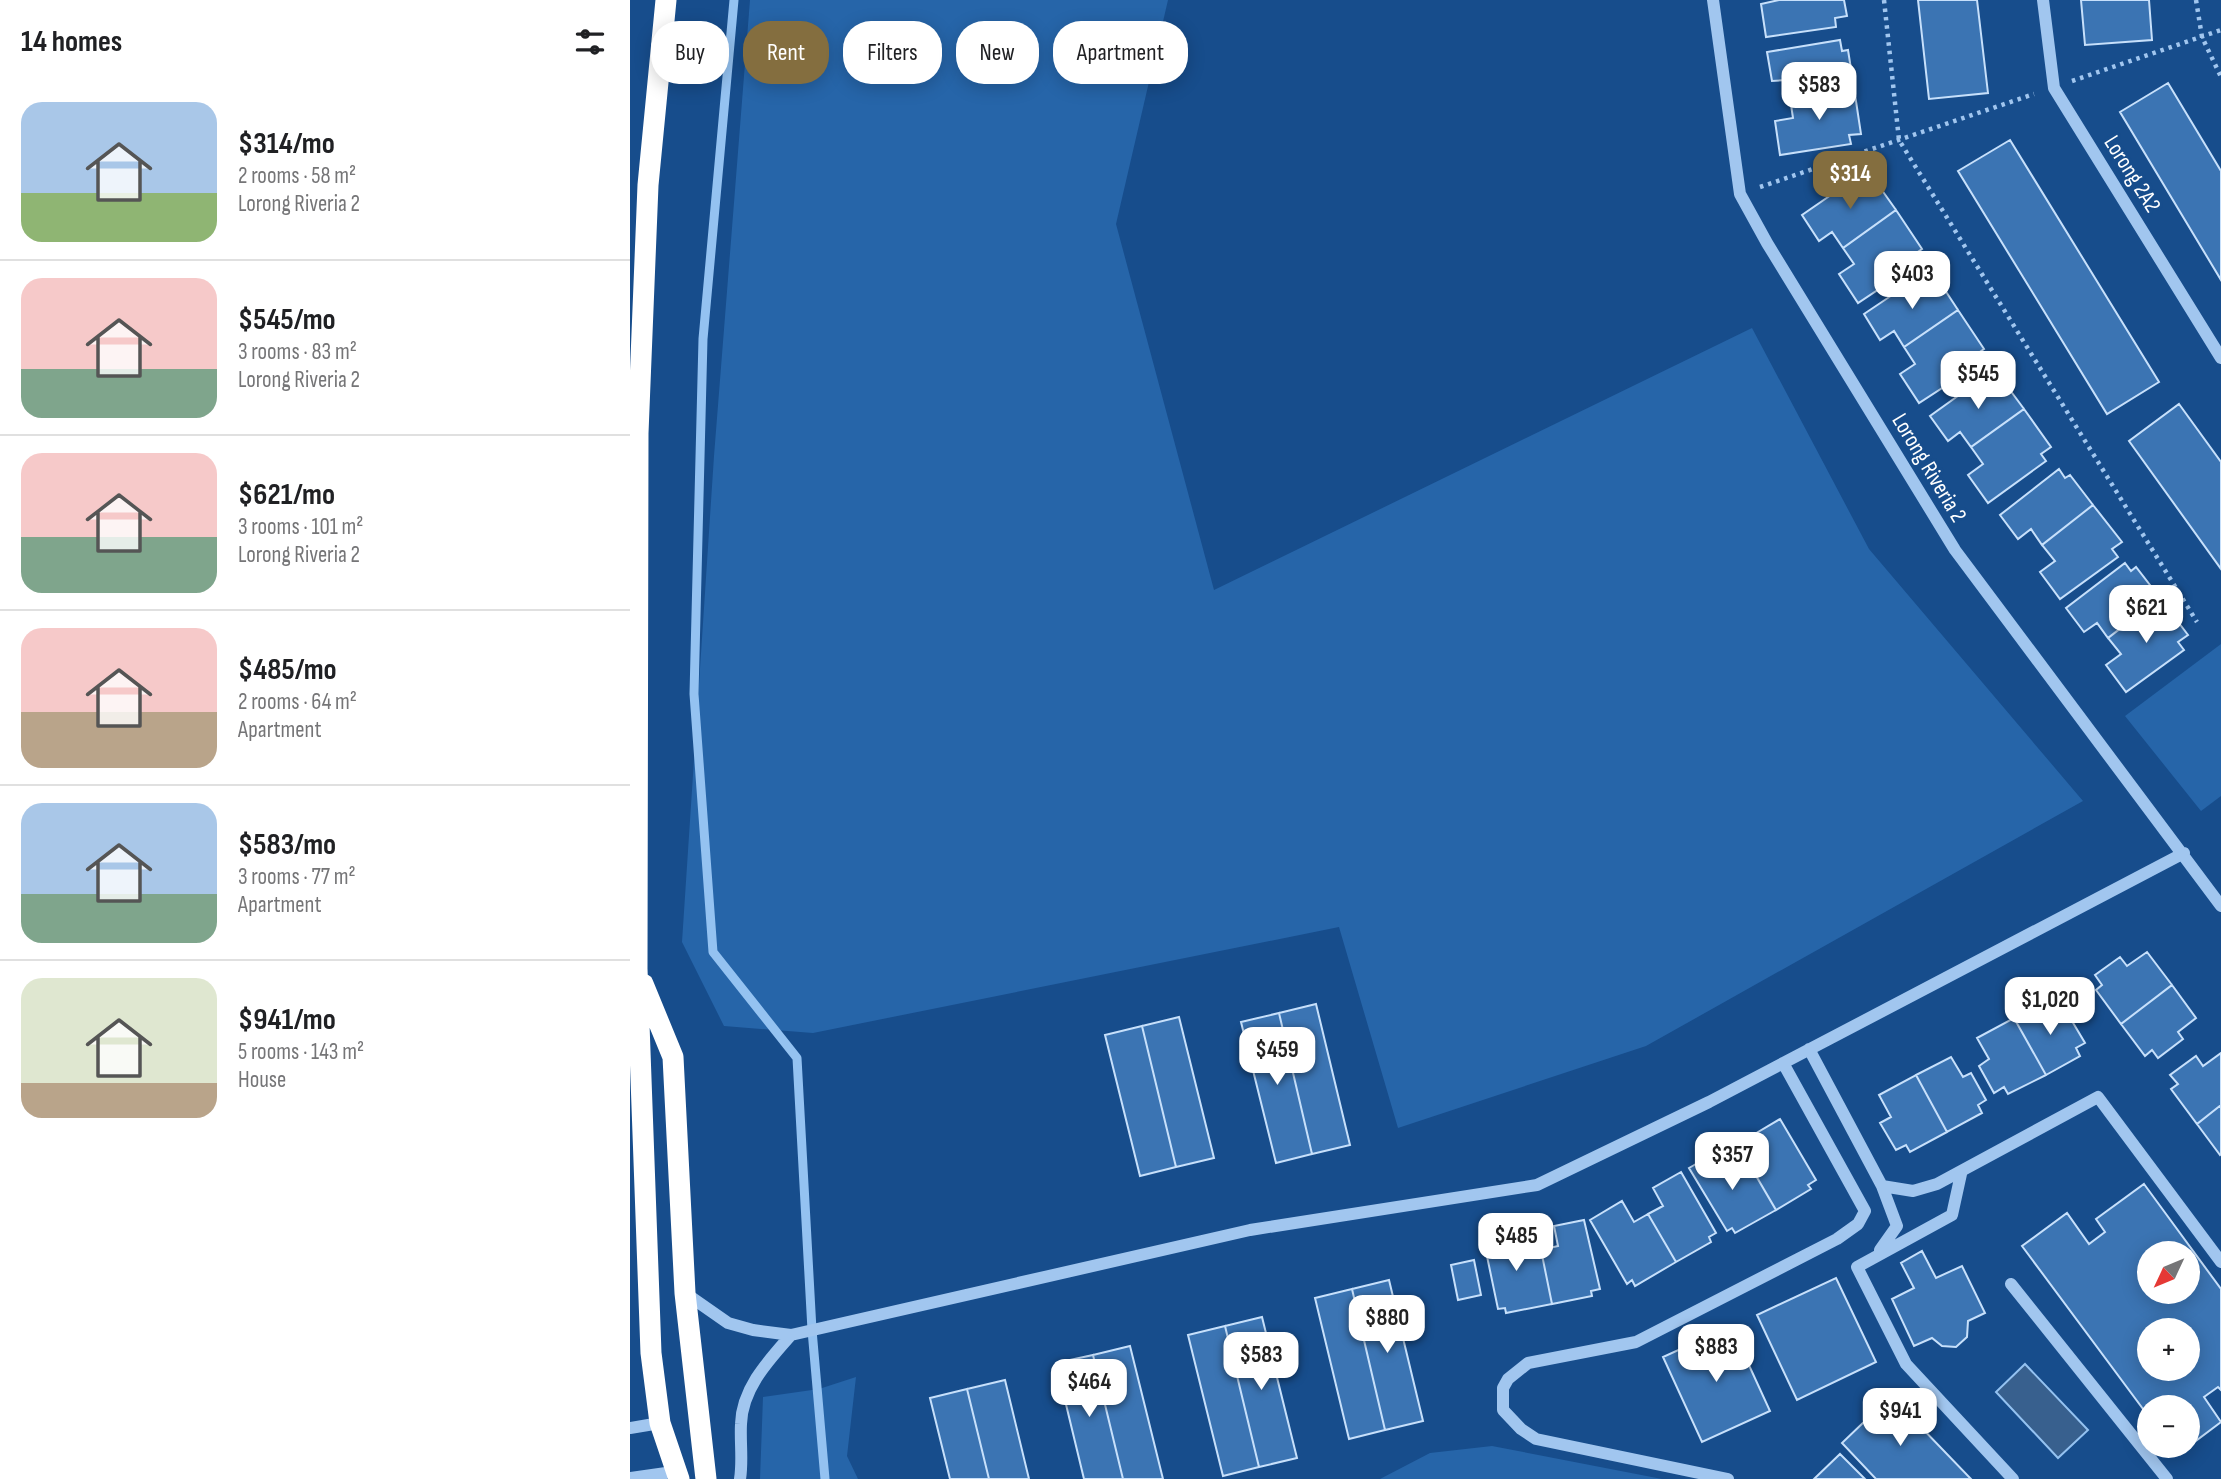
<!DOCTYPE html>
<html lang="en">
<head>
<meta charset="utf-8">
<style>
	:root { --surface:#fff; --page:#f2f2f2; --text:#202124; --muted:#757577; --line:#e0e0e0; --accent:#846e3f }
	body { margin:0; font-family:"Sofia Sans Condensed",sans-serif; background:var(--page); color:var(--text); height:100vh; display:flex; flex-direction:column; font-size:26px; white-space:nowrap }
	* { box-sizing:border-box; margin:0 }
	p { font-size:23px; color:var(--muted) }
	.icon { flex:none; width:38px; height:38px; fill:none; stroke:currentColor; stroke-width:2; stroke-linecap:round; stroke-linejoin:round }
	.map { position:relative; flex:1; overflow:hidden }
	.drawer { display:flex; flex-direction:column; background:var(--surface); width:630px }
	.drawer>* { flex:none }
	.banner { position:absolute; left:21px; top:21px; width:665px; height:63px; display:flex; gap:14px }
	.needle { width:46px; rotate:226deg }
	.controls { position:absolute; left:1507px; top:1241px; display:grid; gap:14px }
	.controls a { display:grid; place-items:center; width:63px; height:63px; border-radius:50%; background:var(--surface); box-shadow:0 4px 18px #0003; font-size:35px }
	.price { position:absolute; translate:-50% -60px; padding:0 16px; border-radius:14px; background:#fff; color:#222; font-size:23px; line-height:46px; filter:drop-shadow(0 2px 4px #0008) }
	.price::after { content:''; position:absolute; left:50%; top:42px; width:21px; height:16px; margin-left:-10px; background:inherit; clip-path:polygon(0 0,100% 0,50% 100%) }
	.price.selected { background:var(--accent); color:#fff }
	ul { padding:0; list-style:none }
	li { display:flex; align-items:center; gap:21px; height:175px; padding:0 21px }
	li+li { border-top:2px solid var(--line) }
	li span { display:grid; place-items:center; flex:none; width:196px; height:140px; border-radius:21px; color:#555 }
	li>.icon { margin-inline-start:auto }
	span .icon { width:84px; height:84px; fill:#fffc; stroke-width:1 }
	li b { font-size:30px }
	h2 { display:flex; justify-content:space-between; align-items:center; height:84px; padding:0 21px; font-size:30px }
	.tag { padding:0 24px; border-radius:28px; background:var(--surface); box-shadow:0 4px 18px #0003; font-size:24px; line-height:63px }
	.tag.selected { background:var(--accent); color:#fff }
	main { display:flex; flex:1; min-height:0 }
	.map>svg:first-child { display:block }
	.green { fill:#2665a9 }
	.water { fill:#38608e; stroke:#94c2f1; stroke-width:2 }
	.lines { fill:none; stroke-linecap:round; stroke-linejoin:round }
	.stream { stroke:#94c2f1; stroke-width:9 }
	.building { fill:#3b74b3; stroke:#c7e0fb; stroke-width:2; fill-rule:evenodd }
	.path { stroke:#a1c6ef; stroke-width:4.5; stroke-dasharray:3.5 5; stroke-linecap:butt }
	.minor { stroke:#a1c6ef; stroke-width:12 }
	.highway { stroke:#fff; stroke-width:21 }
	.labels { text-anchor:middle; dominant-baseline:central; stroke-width:6; stroke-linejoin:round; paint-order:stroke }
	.street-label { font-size:23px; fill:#fff; stroke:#174d8c }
</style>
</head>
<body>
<main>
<section class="drawer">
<h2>14 homes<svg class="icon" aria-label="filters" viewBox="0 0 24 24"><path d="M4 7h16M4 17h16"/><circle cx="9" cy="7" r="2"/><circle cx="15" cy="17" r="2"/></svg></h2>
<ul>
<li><span style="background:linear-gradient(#a9c7e8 65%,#8fb573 0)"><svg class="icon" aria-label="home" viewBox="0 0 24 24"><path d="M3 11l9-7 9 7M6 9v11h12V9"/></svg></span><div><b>$314/mo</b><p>2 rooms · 58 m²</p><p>Lorong Riveria 2</p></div></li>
<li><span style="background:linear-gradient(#f6c9c9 65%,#7fa58c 0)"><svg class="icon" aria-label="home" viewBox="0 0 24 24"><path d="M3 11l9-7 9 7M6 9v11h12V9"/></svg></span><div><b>$545/mo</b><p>3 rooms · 83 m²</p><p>Lorong Riveria 2</p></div></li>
<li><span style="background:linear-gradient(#f6c9c9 60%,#7fa58c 0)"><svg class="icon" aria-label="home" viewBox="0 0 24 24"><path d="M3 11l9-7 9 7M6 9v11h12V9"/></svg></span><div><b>$621/mo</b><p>3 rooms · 101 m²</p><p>Lorong Riveria 2</p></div></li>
<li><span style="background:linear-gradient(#f6c9c9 60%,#b9a48a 0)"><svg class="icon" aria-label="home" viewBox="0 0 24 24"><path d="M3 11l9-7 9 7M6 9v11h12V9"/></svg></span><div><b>$485/mo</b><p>2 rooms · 64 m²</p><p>Apartment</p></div></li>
<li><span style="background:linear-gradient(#a9c7e8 65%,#7fa58c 0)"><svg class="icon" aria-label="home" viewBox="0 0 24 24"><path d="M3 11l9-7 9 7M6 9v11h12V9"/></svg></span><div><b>$583/mo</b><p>3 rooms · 77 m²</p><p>Apartment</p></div></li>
<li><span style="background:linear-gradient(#dfe7d0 75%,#b9a48a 0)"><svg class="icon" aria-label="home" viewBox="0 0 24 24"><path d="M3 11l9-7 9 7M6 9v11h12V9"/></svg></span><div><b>$941/mo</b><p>5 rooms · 143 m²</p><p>House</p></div></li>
</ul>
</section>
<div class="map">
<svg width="1591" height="1479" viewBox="0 0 1591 1479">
	<rect width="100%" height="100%" fill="#174d8c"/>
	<path class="green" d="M120 0H538L486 224 584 590 1122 328 1239 549 1453 801 1016 1046 768 1128 709 927 183 1033 94 1026 52 942 84 456Z
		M1591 644V796L1571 811 1495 716Z
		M226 1377 217 1456 228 1479H130L133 1397 189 1389Z
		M862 1446 1032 1479H750L800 1453Z"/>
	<path class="water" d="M1395 1364 1458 1430 1428 1458 1366 1392Z"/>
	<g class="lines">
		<path class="stream" d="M104 0 73 339 64 694 83 952 167 1058 182 1330 195 1479"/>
	</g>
	<path class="building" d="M1214 0 1217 16 1205 18 1206 27 1136 37 1131 4 1149 0Z
		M1288 0H1347L1358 93 1299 99Z
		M1451 0H1519L1522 40 1455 45Z
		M1210 40 1212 51 1218 50 1224 88 1160 98 1157 80 1142 81 1137 52Z
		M1538 83 1591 171V280L1490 112Z
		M1224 88 1231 134 1219 135 1221 144 1150 155 1145 121 1163 118 1160 98Z
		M1380 140 1529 382 1477 414 1328 171Z
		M1233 173 1239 182 1244 179 1266 210 1213 248 1202 232 1189 241 1172 215Z
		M1266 210 1292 249 1282 256 1288 263 1228 303 1209 274 1224 264 1213 248Z
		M1295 273 1302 282 1307 278 1328 310 1274 347 1264 331 1250 340 1234 314Z
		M1328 310 1354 349 1344 356 1349 364 1289 403 1270 374 1285 364 1274 347Z
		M1360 373 1366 381 1371 378 1394 409 1341 447 1330 432 1318 441 1300 416Z
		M1549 404 1591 462V569L1499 441Z
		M1394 409 1421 447 1411 454 1416 461 1358 503 1338 475 1353 464 1341 447Z
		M1429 469 1435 478 1440 475 1463 505 1412 545 1401 529 1388 539 1370 515Z
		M1463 505 1492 542 1482 549 1488 557 1430 599 1410 572 1425 561 1412 545Z
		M1495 563 1501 571 1506 567 1530 598 1478 638 1467 623 1454 632 1436 608Z
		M1530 598 1558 635 1548 642 1554 650 1496 692 1476 665 1491 654 1478 638Z
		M1517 952 1542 985 1491 1024 1466 990 1472 985 1465 975 1490 957 1497 966Z
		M1542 985 1566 1018 1548 1032 1553 1039 1528 1058 1522 1050 1515 1056 1491 1024Z
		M1419 1000 1431 1020 1439 1016 1455 1043 1446 1048 1450 1056 1416 1075 1384 1018Z
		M686 1004 720 1145 682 1154 649 1013Z
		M649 1013 682 1154 646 1163 611 1022Z
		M549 1017 584 1158 546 1167 512 1026Z
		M1384 1018 1416 1075 1378 1094 1374 1087 1364 1093 1349 1066 1359 1059 1347 1038Z
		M512 1026 546 1167 510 1176 475 1035Z
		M1591 1053V1105L1567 1124 1541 1089 1548 1084 1540 1075 1566 1056 1573 1066Z
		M1321 1057 1333 1077 1341 1073 1356 1100 1348 1105 1352 1113 1317 1132 1286 1075Z
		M1286 1075 1317 1132 1280 1152 1276 1145 1266 1150 1250 1123 1261 1117 1249 1095Z
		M1591 1105V1154L1590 1155 1567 1124Z
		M1150 1119 1186 1180 1178 1185 1181 1189 1146 1210 1118 1162 1133 1153 1123 1135Z
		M1092 1149 1104 1170 1118 1162 1146 1210 1105 1233 1102 1228 1097 1231 1059 1168Z
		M1051 1172 1086 1233 1079 1237 1081 1242 1046 1262 1018 1214 1033 1206 1023 1188Z
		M1514 1184 1591 1289V1390L1588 1387 1574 1397 1591 1422 1547 1455 1540 1446H1558V1407H1519V1417L1392 1246 1437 1213 1459 1244 1475 1232 1466 1219ZM1519 1253H1558V1292H1519ZM1519 1330H1558V1368H1519Z
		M992 1201 1004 1222 1018 1214 1046 1262 1005 1286 1002 1280 997 1284 960 1220Z
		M954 1220 970 1289 961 1291 962 1296 922 1304 911 1250 928 1246 924 1226Z
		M890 1229 895 1253 911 1250 922 1304 876 1313 875 1308 868 1309 853 1237Z
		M1292 1251 1306 1278 1332 1266 1355 1313 1338 1321 1337 1337 1326 1347 1312 1346 1302 1338 1284 1346 1262 1299 1284 1288 1271 1263Z
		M844 1260 851 1295 828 1300 821 1265Z
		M1206 1278 1246 1362 1167 1400 1127 1315Z
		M759 1280 793 1421 755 1430 722 1289Z
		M722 1289 755 1430 719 1439 685 1298Z
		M632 1317 667 1458 629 1467 595 1326Z
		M595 1326 629 1467 593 1476 558 1335Z
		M1101 1326 1140 1411 1072 1442 1033 1357Z
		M500 1346 533 1479H493L463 1355Z
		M463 1355 493 1479H454L426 1363Z
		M375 1380 399 1479H359L337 1389Z
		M337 1389 359 1479H320L300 1398Z
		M1261 1396 1341 1479H1246L1212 1443Z
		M1210 1454 1235 1479H1184Z"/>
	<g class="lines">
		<path class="path" d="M1254 0 1269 140 1567 622
			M1566 0 1572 37 1591 77
			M1442 81 1591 30
			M1130 187 1404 94"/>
		<path class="minor" d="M1083 0 1110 194 1137 243 1325 550 1591 906
			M1413 0 1424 88 1591 358
			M1179 1049 1252 1186 1267 1226 1250 1250
			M1331 1174 1322 1215 1227 1267 1276 1364 1383 1479
			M1252 1186 1283 1191 1307 1184 1468 1097 1591 1262
			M1381 1284 1537 1479
			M55 1293 98 1323 123 1330 161 1335 620 1230 907 1185 1079 1102 1554 853
			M0 1428 30 1423
			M0 1478 36 1473
			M110 1479C113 1461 110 1443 111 1424 112 1388 139 1360 161 1335
			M1098 1479 906 1439 891 1429 873 1410V1388L878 1379 898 1363 1006 1342 1207 1239 1228 1224 1235 1211 1153 1063"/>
		<path class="highway" d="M36 0 18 185 8 433 7 969 21 1353 30 1423 49 1479
			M13 984 43 1057 55 1293 76 1479"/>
	</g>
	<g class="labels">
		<g class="street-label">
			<text transform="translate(1502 174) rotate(58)">Lorong 2A2</text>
			<text transform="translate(1299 468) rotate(59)">Lorong Riveria 2</text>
		</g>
	</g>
</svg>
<div class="controls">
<a><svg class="needle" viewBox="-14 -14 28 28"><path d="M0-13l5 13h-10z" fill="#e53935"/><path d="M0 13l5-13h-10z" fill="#757577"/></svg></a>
<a>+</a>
<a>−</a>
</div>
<b class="price" style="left:1189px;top:122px">$583</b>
<b class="price selected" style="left:1220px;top:211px">$314</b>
<b class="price" style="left:1282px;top:311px">$403</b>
<b class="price" style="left:1348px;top:411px">$545</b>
<b class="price" style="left:1516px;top:645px">$621</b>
<b class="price" style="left:1420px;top:1037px">$1,020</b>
<b class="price" style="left:647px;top:1087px">$459</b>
<b class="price" style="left:1102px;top:1192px">$357</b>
<b class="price" style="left:886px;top:1273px">$485</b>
<b class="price" style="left:757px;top:1355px">$880</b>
<b class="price" style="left:1086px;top:1384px">$883</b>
<b class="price" style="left:631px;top:1392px">$583</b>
<b class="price" style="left:459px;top:1419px">$464</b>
<b class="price" style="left:1270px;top:1448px">$941</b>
<div class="banner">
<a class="tag">Buy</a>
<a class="tag selected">Rent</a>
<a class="tag">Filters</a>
<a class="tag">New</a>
<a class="tag">Apartment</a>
</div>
</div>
</main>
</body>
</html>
